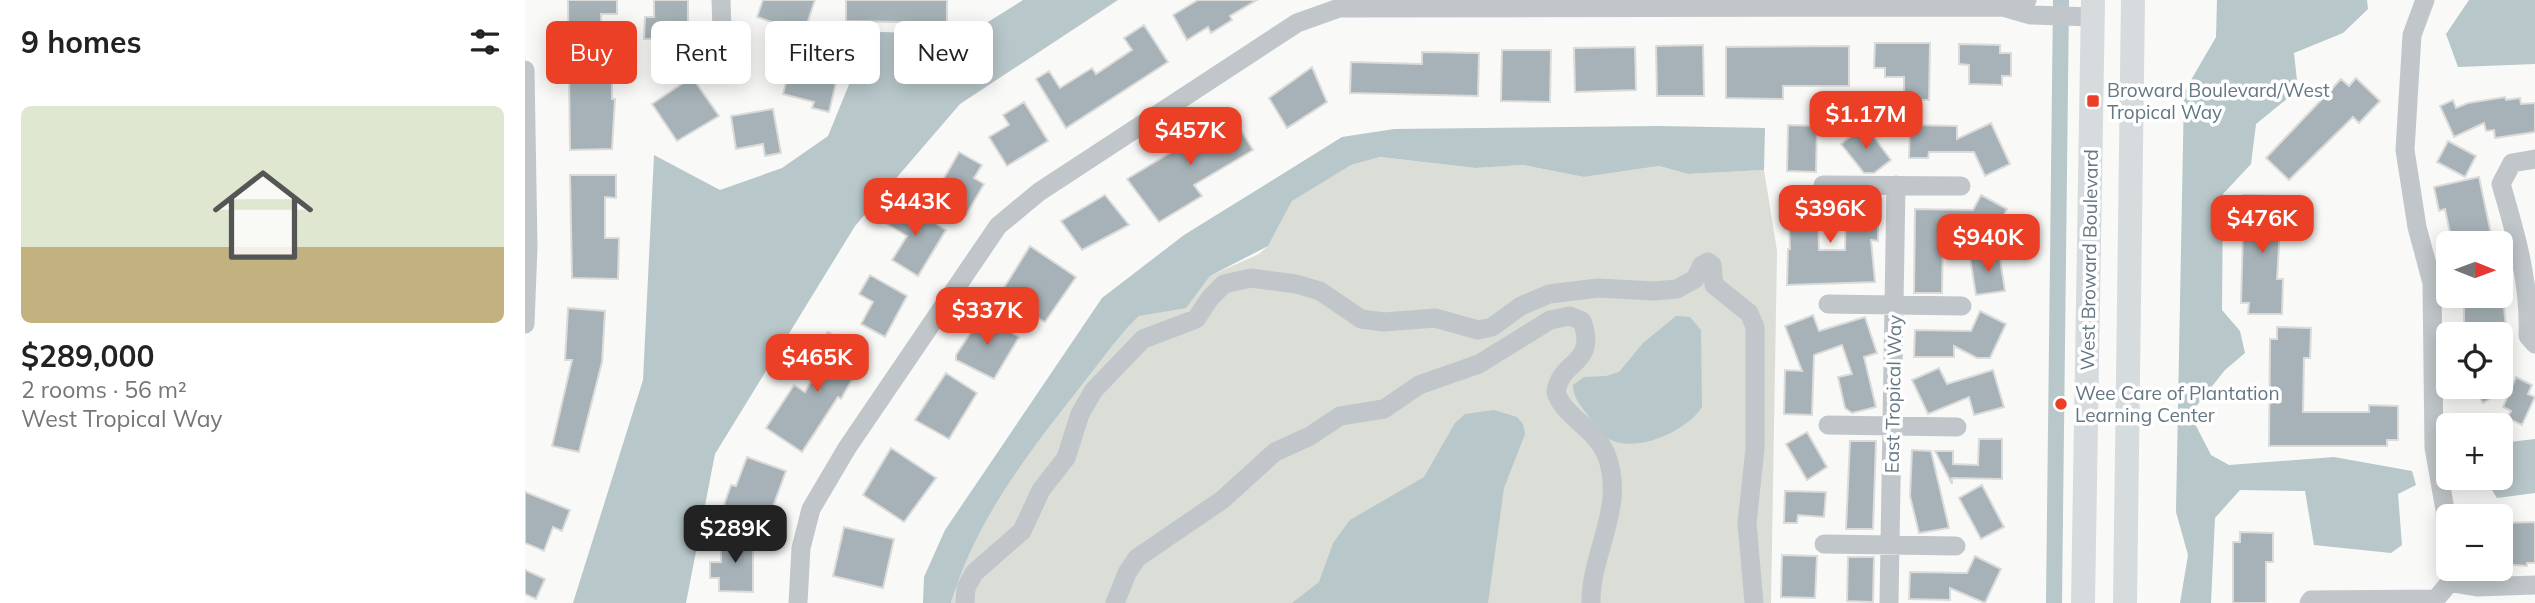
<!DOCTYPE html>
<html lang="en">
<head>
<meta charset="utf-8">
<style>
	:root { --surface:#fff; --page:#f2f2f2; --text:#222; --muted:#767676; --line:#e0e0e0; --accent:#eb4025 }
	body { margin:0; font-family:Mulish,sans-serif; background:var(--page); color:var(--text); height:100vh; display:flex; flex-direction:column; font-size:26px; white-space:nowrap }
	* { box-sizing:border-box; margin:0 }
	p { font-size:23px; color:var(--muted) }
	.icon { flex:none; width:38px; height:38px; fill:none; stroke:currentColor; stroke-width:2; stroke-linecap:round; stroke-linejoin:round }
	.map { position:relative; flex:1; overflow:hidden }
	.side { display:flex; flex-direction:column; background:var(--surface); width:525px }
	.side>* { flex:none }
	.banner { position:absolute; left:21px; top:21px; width:665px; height:63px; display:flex; gap:14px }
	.needle { width:46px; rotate:91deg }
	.buttons { position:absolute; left:1911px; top:231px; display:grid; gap:14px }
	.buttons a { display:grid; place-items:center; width:77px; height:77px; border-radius:10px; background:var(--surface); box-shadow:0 4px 18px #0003; font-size:35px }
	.price { position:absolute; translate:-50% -60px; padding:0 16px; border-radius:14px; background:var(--accent); color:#fff; font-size:23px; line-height:46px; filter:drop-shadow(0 2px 4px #0008) }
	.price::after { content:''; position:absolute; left:50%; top:42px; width:21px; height:16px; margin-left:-10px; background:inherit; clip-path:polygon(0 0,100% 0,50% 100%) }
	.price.active { background:#222; color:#fff }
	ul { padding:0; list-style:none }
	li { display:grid; align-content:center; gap:14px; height:371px; padding:0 21px }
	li+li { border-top:2px solid var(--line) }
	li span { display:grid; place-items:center; height:217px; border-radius:10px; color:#555 }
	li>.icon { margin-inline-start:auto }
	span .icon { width:126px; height:126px; fill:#fffc; stroke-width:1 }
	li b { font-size:30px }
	h2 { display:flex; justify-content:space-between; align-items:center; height:84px; padding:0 21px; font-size:30px }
	.chip { padding:0 24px; border-radius:10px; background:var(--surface); box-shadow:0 4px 18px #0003; font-size:24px; line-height:63px }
	.chip.active { background:var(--accent); color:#fff }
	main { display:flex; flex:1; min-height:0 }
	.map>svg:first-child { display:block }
	.green { fill:#daded6 }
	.water { fill:#b8c7ca }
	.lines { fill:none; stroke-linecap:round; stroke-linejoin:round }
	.canal { stroke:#b8c7ca; stroke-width:16 }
	.building { fill:#a6b2b7; stroke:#dbdbd9; stroke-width:2 }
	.minor { stroke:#c0c6c9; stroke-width:19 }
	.major { stroke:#d6dbde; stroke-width:24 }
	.poi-dot { fill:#eb4025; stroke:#fff; stroke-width:2.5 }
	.labels { text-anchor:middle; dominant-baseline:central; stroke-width:7; stroke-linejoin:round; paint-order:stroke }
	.poi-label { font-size:19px; fill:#637883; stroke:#fff; text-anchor:start }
	.street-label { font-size:19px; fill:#637883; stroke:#fff }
</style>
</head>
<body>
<main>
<section class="side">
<h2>9 homes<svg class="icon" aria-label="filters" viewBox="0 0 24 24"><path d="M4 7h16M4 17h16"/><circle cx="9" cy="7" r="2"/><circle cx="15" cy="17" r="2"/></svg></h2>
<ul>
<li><span style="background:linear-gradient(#dfe7d0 65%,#c2b280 0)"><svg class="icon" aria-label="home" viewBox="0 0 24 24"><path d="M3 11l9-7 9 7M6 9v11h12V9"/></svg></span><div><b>$289,000</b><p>2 rooms · 56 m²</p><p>West Tropical Way</p></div></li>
</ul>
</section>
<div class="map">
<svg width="2010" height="603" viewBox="0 0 2010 603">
	<rect width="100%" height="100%" fill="#f9f9f7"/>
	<path class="green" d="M855 157 951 168 998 165 1059 177 1134 166 1163 174 1239 170 1252 251 1246 603H426C449 526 497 461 546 399 565 375 583 350 603 327L614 316 668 298 685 276 734 254 743 246 767 201 779 192 826 165Z"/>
	<path class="water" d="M498 0H593L435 104 330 226 190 454 161 603H48L118 380 129 155 195 190 257 168 303 136 334 60 330 31 442 35Z
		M1692 0H1842L1843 9 1818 33 1769 53 1773 90 1731 124 1726 164 1698 194 1697 310 1715 331 1720 353 1700 370 1665 414 1686 455 1704 465 1809 457 1887 471 1891 485 1873 494 1877 545 1866 553 1789 545 1780 491 1715 490 1690 518 1686 603H1655L1663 555 1651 512 1659 92 1691 37Z
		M1944 0H2010V64L1933 67 1921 34Z
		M1134 126 1240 128 1239 170 1163 174 1134 166 1059 177 998 165 951 168 855 157 826 165 767 201 743 246 685 276 661 308 614 316 603 327C583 350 565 375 546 399 497 461 449 526 426 603H398L399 577 420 530 577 298 659 235 817 137 869 129Z
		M1151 316 1165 317 1176 330 1177 407C1162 431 1111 454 1084 439 1075 434 1067 423 1062 414 1055 405 1048 397 1048 385L1059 377 1081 376 1094 372 1118 343Z
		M969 410 992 417 998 424 1000 434 979 488 963 603H767L794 582 808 543 825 520 899 477 930 423 940 414Z
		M2010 439V493L1972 498 1959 478H1976V443Z"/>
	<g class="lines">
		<path class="canal" d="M1529 603 1536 0"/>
	</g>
	<path class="building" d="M43 0H92V14H76V65H87V99H90L87 149 45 150Z
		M129 0H163V39H119L120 17H129Z
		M238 0H290L279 33 232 17Z
		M321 0H422V23L321 21Z
		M673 0H732L705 16 707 20 686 33 683 27 662 40 648 15Z
		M619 25 643 62 541 128 511 79 524 71 535 88 567 68 571 74 607 50 599 38Z
		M1350 43H1405L1404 100H1379V77H1360V68H1349Z
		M1434 44 1475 45V53H1486V76H1477V85L1444 84V65L1434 64Z
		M1178 45 1179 96H1132L1131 46Z
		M1324 46V86H1258V99L1201 98V47Z
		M1110 47 1111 90 1050 92 1049 48Z
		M977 50H1026L1025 102 976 101Z
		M897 52 954 53 953 96 825 93 826 62 897 64Z
		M268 54 315 66 304 112 287 108 289 102 258 94Z
		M787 67 802 102 762 128 744 98Z
		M167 77 194 116 152 141 127 104Z
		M1831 78 1855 101 1834 123 1828 117 1764 180 1741 158 1816 79 1824 86Z
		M1980 97 1981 100 1995 98 1996 104 2010 103V132L1970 138 1969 130 1961 131 1959 123 1929 137 1915 106 1928 100 1931 108 1943 103Z
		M499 102 523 141 482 166 464 137 484 125 478 115Z
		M248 109 256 153 240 156 238 144 211 149 206 116Z
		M704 111 728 150 669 185 677 196 634 222 602 179 663 142 661 140Z
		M1466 123 1485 164 1460 176 1449 152H1404L1403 158H1384L1385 125 1432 126V139Z
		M1263 125 1292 126 1291 172 1262 171Z
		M1340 125 1366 160 1349 173H1339L1316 144Z
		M1923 141 1951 156 1940 177 1912 162Z
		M434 152 457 165 449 178 459 184 441 215 409 196Z
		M45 175H91V198L80 197V238H94L93 279 47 278Z
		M1954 177 1968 243H1927L1920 209 1914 211 1909 187Z
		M580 195 604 225 557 250 536 221Z
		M1456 195 1482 209 1464 244 1431 227V237H1418L1417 293H1389L1390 209 1448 210Z
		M1719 195 1757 196 1752 279H1758L1757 314H1723L1724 303H1716Z
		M1292 196 1294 250H1320L1321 199H1345L1344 222H1353V241L1346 240 1350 282 1262 285 1263 249H1265L1263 197Z
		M375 201 421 230 393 276 367 260 382 236 362 224Z
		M505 246 551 277 520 322 474 296Z
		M1474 252 1480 291 1451 295 1445 257Z
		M345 275 382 296 360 337 336 324 348 302 334 294Z
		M1939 296H1978L1981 329 1939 331Z
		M43 308 80 311 77 362 54 452 27 446 47 360H40Z
		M1455 311 1481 324 1465 358H1452L1429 346V357H1389L1390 330 1446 331Z
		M458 314 494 337 469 379 431 360V355Z
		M1288 315 1294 331 1340 317 1352 353 1339 357 1351 407 1327 413 1320 408 1313 377 1327 374 1317 345 1289 355 1287 415 1259 414 1260 370 1277 371 1260 326Z
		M1752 327 1786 328 1785 358H1779L1778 412H1844V405L1873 406V440H1862V446H1744L1745 339H1752Z
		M303 332 330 348 328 351 339 358 316 399 313 397 277 452 241 428 269 385 280 392 299 359 291 354Z
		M1414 368 1422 384 1468 370 1479 407 1449 415 1444 397 1403 414 1387 380Z
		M421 373 452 393 424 439 390 420Z
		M1991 377 2007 385 2003 394 2010 397 1997 425 1982 418 1986 411 1978 407Z
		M1948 387H1984L1958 403Z
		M1282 432 1302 467 1282 480 1261 444Z
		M1454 439H1477V479L1427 478V484L1410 451H1428V464L1453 465Z
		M1325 441H1351L1348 529H1321Z
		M366 448 411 478 379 522 338 495Z
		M1387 450 1406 451 1424 528 1394 533 1385 496Z
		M222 457 261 471 243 520 199 505 206 485 211 486Z
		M1457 485 1479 527 1456 539 1434 498Z
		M1260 491 1301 492 1299 517 1273 515 1272 523H1259Z
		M0 492 45 510 37 531 28 527 19 551 0 543Z
		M2010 522V563H2002V566L1977 564 1976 523Z
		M319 527 369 539 358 588 308 576Z
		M1715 532 1748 533V562H1741V603H1708V542H1715Z
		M196 536H228V592L194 591V578H185V562H196Z
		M1257 555 1292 556 1290 598 1256 597Z
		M1450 556 1476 569 1460 603 1425 588V600L1384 599 1385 572 1442 573Z
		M1323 557H1349L1348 602 1322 601Z
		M0 570 20 579 11 599 0 594Z"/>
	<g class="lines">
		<path class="minor" d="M196 0 197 31 213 67
			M1900 0 1887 35 1880 150 1892 227 1907 283 1909 447 1920 510 1922 568 1934 584 1952 587 2010 585
			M1478 7 1506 15 1568 17
			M0 70 3 247 0 324
			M2010 159 1987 163 1976 184C1991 235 2005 282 2003 336L2010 344
			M1298 185 1436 186
			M1303 304 1437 306
			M1303 425 1432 427
			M1299 544 1431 546
			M273 603 276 548 286 509 322 448 473 226 514 192 772 23 814 8 1477 7 1502 0
			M440 603 441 588 449 573 497 531 516 490 541 458 555 414 569 390 618 339 671 319 685 298 699 284 726 278 771 284 795 291 836 319 859 322 910 318 953 330 967 327 996 306 1024 294 1073 288 1129 291 1152 289 1170 279 1177 265 1183 262 1187 265 1189 285 1224 313 1230 327V449L1222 523 1229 603
			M590 603 602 573 612 558 697 500 750 452 785 436 815 416 859 409 894 385 954 364 1025 320 1045 316 1057 321C1073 365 1035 360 1031 392 1038 416 1070 428 1081 454 1102 506 1065 553 1066 603
			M1364 603 1371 185
			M1784 603 1786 600 1911 599 1929 577"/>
		<path class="major" d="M1558 603 1568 0
			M1600 603 1608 0"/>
	</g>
	<g class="poi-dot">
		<rect x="1561" y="94" width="14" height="14" rx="3.5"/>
		<circle cx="1536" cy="404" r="7"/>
	</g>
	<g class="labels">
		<g class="poi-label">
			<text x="1582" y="90">Broward Boulevard/West<tspan x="1582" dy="22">Tropical Way</tspan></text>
			<text x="1550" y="393">Wee Care of Plantation<tspan x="1550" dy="22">Learning Center</tspan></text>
		</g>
		<g class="street-label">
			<text transform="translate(1564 260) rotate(-89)">West Broward Boulevard</text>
			<text transform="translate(1368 394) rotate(-89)">East Tropical Way</text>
		</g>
	</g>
</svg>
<div class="buttons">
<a><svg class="needle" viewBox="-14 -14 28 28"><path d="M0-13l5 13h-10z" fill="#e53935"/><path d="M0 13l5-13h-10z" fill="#767676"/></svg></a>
<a><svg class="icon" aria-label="locate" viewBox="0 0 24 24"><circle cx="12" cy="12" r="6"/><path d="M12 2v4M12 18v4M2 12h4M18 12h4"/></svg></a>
<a>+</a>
<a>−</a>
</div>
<b class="price" style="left:1341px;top:151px">$1.17M</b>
<b class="price" style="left:665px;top:167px">$457K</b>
<b class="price" style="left:390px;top:238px">$443K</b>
<b class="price" style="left:1305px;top:245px">$396K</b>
<b class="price" style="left:1737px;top:255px">$476K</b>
<b class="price" style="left:1463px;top:274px">$940K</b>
<b class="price" style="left:462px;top:347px">$337K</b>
<b class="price" style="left:292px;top:394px">$465K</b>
<b class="price active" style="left:210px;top:565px">$289K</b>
<div class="banner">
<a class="chip active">Buy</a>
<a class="chip">Rent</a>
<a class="chip">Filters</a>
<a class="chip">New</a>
</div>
</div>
</main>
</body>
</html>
